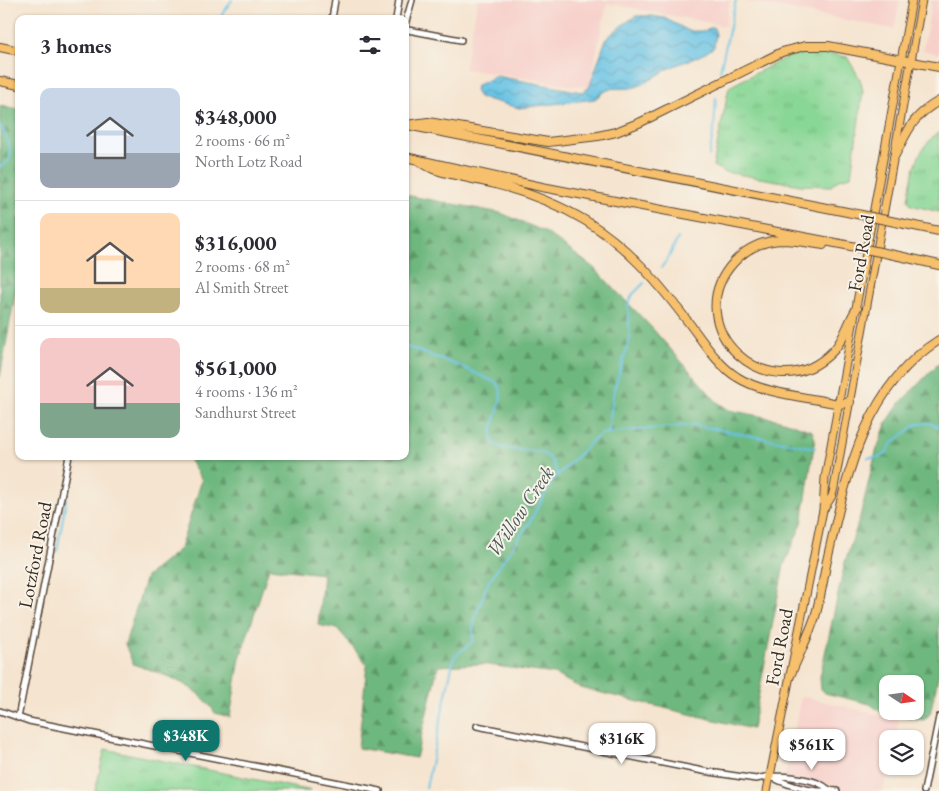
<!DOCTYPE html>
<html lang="en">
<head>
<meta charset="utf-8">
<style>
	:root { --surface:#fff; --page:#f7f7f7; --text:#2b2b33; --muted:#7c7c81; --line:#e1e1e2; --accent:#0f766e }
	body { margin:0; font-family:"EB Garamond",serif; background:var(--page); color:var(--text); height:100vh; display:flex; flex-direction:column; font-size:19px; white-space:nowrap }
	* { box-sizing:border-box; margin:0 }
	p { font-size:16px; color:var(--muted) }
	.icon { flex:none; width:28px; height:28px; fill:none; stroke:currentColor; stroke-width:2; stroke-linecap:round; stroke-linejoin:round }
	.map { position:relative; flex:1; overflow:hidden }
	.drawer { position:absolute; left:15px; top:15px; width:394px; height:445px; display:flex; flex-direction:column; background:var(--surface); border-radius:10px; box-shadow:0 1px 4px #0004 }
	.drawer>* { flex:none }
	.needle { width:32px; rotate:103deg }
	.buttons { position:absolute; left:879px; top:675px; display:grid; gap:10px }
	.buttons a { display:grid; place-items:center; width:45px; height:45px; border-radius:10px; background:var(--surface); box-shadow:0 1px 4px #0004; font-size:25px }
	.price { position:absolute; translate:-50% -42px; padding:0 11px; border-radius:10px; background:#fff; color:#222; font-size:16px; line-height:32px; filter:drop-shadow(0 1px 2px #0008) }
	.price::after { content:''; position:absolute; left:50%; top:30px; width:15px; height:11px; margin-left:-8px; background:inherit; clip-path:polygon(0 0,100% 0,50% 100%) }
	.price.active { background:var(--accent); color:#fff }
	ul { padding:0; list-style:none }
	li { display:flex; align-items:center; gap:15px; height:125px; padding:0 25px }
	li+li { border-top:1px solid var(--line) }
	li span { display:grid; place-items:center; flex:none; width:140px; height:100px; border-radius:10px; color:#555 }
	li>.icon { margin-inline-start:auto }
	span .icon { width:60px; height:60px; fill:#fffc; stroke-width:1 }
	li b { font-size:21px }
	h2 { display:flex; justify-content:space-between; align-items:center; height:60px; padding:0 25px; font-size:21px }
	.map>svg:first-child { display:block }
	.built { fill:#f7d0ca }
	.grass { fill:url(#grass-tufts); stroke:#62805a }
	.forest { fill:url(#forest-firs); stroke:#54714e; fill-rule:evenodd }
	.water { fill:url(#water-waves); stroke:#517682 }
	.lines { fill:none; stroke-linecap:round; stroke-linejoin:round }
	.stream { stroke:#67c3e5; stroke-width:2 }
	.minor-casing { stroke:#574639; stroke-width:8 }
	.major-casing { stroke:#574639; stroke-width:9 }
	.highway-casing { stroke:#574639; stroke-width:10 }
	.minor { stroke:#fff; stroke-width:5 }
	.major { stroke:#f7c06c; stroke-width:7 }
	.highway { stroke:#f7c06c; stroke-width:8 }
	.highway-bridge-casing { stroke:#574639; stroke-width:10; stroke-linecap:butt }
	.highway-bridge { stroke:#f7c06c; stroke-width:8 }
	.labels { text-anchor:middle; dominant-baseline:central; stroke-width:4; stroke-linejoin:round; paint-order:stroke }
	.street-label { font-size:19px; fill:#3b2a1e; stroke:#f7f3e8 }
	.water-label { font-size:20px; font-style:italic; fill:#48585a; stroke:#f7f3e8 }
</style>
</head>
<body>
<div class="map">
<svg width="939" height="791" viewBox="0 0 939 791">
	<defs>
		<pattern id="grass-tufts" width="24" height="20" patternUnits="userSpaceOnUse" patternTransform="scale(1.25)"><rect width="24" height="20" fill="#89d796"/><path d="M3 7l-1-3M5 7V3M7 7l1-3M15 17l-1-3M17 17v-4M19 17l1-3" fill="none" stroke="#77b981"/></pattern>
		<pattern id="forest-firs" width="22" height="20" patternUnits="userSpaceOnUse" patternTransform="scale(1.25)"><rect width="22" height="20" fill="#6eb87f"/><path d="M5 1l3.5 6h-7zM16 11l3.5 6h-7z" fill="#5c9667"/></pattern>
		<pattern id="water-waves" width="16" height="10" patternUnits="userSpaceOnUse" patternTransform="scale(1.25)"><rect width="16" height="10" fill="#67c3e5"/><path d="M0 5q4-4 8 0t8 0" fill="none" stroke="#569fb9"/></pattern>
	</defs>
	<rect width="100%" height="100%" fill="#f7f3e8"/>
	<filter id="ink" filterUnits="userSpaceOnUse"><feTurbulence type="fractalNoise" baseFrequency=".02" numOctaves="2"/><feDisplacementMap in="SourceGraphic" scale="10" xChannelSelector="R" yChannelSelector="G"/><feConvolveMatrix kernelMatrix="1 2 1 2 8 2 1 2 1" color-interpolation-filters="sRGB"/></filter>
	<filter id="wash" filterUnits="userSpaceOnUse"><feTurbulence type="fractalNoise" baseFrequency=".0096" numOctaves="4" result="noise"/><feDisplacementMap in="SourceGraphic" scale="20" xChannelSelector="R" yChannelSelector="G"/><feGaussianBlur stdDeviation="1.12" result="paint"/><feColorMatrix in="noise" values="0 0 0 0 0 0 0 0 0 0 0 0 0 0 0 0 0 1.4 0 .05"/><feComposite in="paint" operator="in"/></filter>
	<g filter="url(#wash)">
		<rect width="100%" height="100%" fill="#f5e4cf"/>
		<path class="built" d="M478 0H730L725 26 607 3 589 88 464 69Z
			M749 0H900L894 29 749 2Z
			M932 0H939V54L923 50Z
			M801 696 899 720 895 739H888L889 766 883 791H782Z"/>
		<path class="grass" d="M806 53H824L847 57 860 79 863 91 851 176 839 179 831 186 801 185 725 172 713 166 729 87 789 56Z
			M939 132V212L911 205 908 200C913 172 915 151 939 132Z
			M105 749 312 791H95Z"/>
		<path class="forest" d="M0 106 19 109V272L0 377Z
			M405 195 501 213 545 232 594 268 651 327 717 402 729 410 780 420 812 431 815 439 802 523 784 565 752 729 581 688 554 674 481 664 438 666 416 758 358 748 367 665 338 629 318 625 323 574 269 568 240 658 230 717 215 713C198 684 162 674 133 664L125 644 146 577 180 549 202 480 187 456H405Z
			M939 363V672L930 714 924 720 881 712 870 704 825 693 821 689 820 677 845 562 860 517 876 452 886 424 900 403ZM888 684H915V711H888Z"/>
		<path class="water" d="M651 16 664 18 689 31H705L710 28H714L716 34 714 47C700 58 687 60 672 67 661 72 652 80 641 85 620 94 615 80 595 99L519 108 479 97 475 91 476 86 496 76 582 92 589 88 606 39 621 26 636 16Z"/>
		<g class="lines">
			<path class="stream" d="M219 19 232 0
				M720 71 736 0
				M0 125C4 132 14 152 9 160 8 163 3 165 0 167
				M709 156 714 128 716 98
				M661 268 669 257 678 238
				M405 346 462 367 497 383C510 400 485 426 494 444 517 458 550 437 557 475
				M608 433 614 389 630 339 628 304 633 294 644 283
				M868 458 880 457 885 455 892 443 917 424 929 423 939 427
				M57 551 74 456
				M426 788 454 657 473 641V627L477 612 489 581 529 523 553 480 594 439 602 434 614 432 694 425 815 448"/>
		</g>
	</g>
	<g filter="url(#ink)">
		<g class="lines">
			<g class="minor-casing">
				<path id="minor" d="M332 19 335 0
					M396 19 399 0
					M405 25 412 0
					M405 27 408 30 461 40
					M0 711 29 721 380 791
					M18 718 69 456
					M477 726 703 771 756 779 770 776
					M828 789C816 778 786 776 770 776 782 783 807 791 821 791 827 791 831 790 837 791
					M924 791 939 717"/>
			</g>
			<g class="major-casing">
				<path id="major" d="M824 509 832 496 834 488 922 0
					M767 791 823 510 825 478 912 0"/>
			</g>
			<g class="highway-casing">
				<path id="highway" d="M0 47 19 51
					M0 81 19 85
					M406 125 428 122 548 142 598 136 616 132 641 122 782 52 805 46H828L939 67
					M412 126 852 213
					M405 157 542 187 851 246
					M894 157C908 131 912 116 939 101
					M416 159C423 163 429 168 436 170 455 176 475 179 495 184 526 192 558 204 586 221 627 246 656 280 685 318 701 338 716 364 737 377 763 394 808 397 839 404L850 402
					M905 224 939 231
					M823 245C809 243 795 240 781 240 763 241 746 249 734 262 675 326 771 415 833 351 845 339 848 321 857 308
					M899 256 939 265
					M790 676C798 657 808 637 815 617 820 600 823 582 826 565 845 483 862 388 939 340"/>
			</g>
			<use href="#minor" class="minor"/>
			<use href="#major" class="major"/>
			<use href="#highway" class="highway"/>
			<g class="highway-bridge-casing">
				<path id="highway-bridge" d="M852 213 905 224
					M851 246 899 256"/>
			</g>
			<use href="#highway-bridge" class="highway-bridge"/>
		</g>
	</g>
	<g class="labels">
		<g class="street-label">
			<text transform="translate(861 253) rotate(-80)">Ford Road</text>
			<text transform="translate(35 555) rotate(-79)">Lotzford Road</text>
			<text transform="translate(779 647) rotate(-79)">Ford Road</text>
		</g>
		<g class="water-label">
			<text transform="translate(520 511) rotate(-56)">Willow Creek</text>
		</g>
	</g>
</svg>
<div class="buttons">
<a><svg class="needle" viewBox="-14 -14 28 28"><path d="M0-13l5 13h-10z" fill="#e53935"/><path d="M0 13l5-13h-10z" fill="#7c7c81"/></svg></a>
<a><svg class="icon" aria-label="layers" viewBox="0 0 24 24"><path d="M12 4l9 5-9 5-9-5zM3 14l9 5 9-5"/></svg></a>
</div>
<b class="price active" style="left:186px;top:762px">$348K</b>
<b class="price" style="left:622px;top:765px">$316K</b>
<b class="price" style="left:812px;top:771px">$561K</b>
<section class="drawer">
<h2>3 homes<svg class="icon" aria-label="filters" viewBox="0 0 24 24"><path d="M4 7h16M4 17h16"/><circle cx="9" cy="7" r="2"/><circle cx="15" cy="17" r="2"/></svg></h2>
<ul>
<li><span style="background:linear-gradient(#c9d6e8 65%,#9aa5b1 0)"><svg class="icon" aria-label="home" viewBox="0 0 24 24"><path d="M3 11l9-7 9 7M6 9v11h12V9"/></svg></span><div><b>$348,000</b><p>2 rooms · 66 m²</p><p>North Lotz Road</p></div></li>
<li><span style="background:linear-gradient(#ffd9b3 75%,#c2b280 0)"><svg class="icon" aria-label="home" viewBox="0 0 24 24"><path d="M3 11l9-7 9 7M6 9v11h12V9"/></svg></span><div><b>$316,000</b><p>2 rooms · 68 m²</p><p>Al Smith Street</p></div></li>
<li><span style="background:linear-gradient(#f6c9c9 65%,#7fa58c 0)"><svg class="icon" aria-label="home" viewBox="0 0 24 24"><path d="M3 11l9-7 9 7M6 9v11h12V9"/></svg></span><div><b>$561,000</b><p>4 rooms · 136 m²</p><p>Sandhurst Street</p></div></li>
</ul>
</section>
</div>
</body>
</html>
